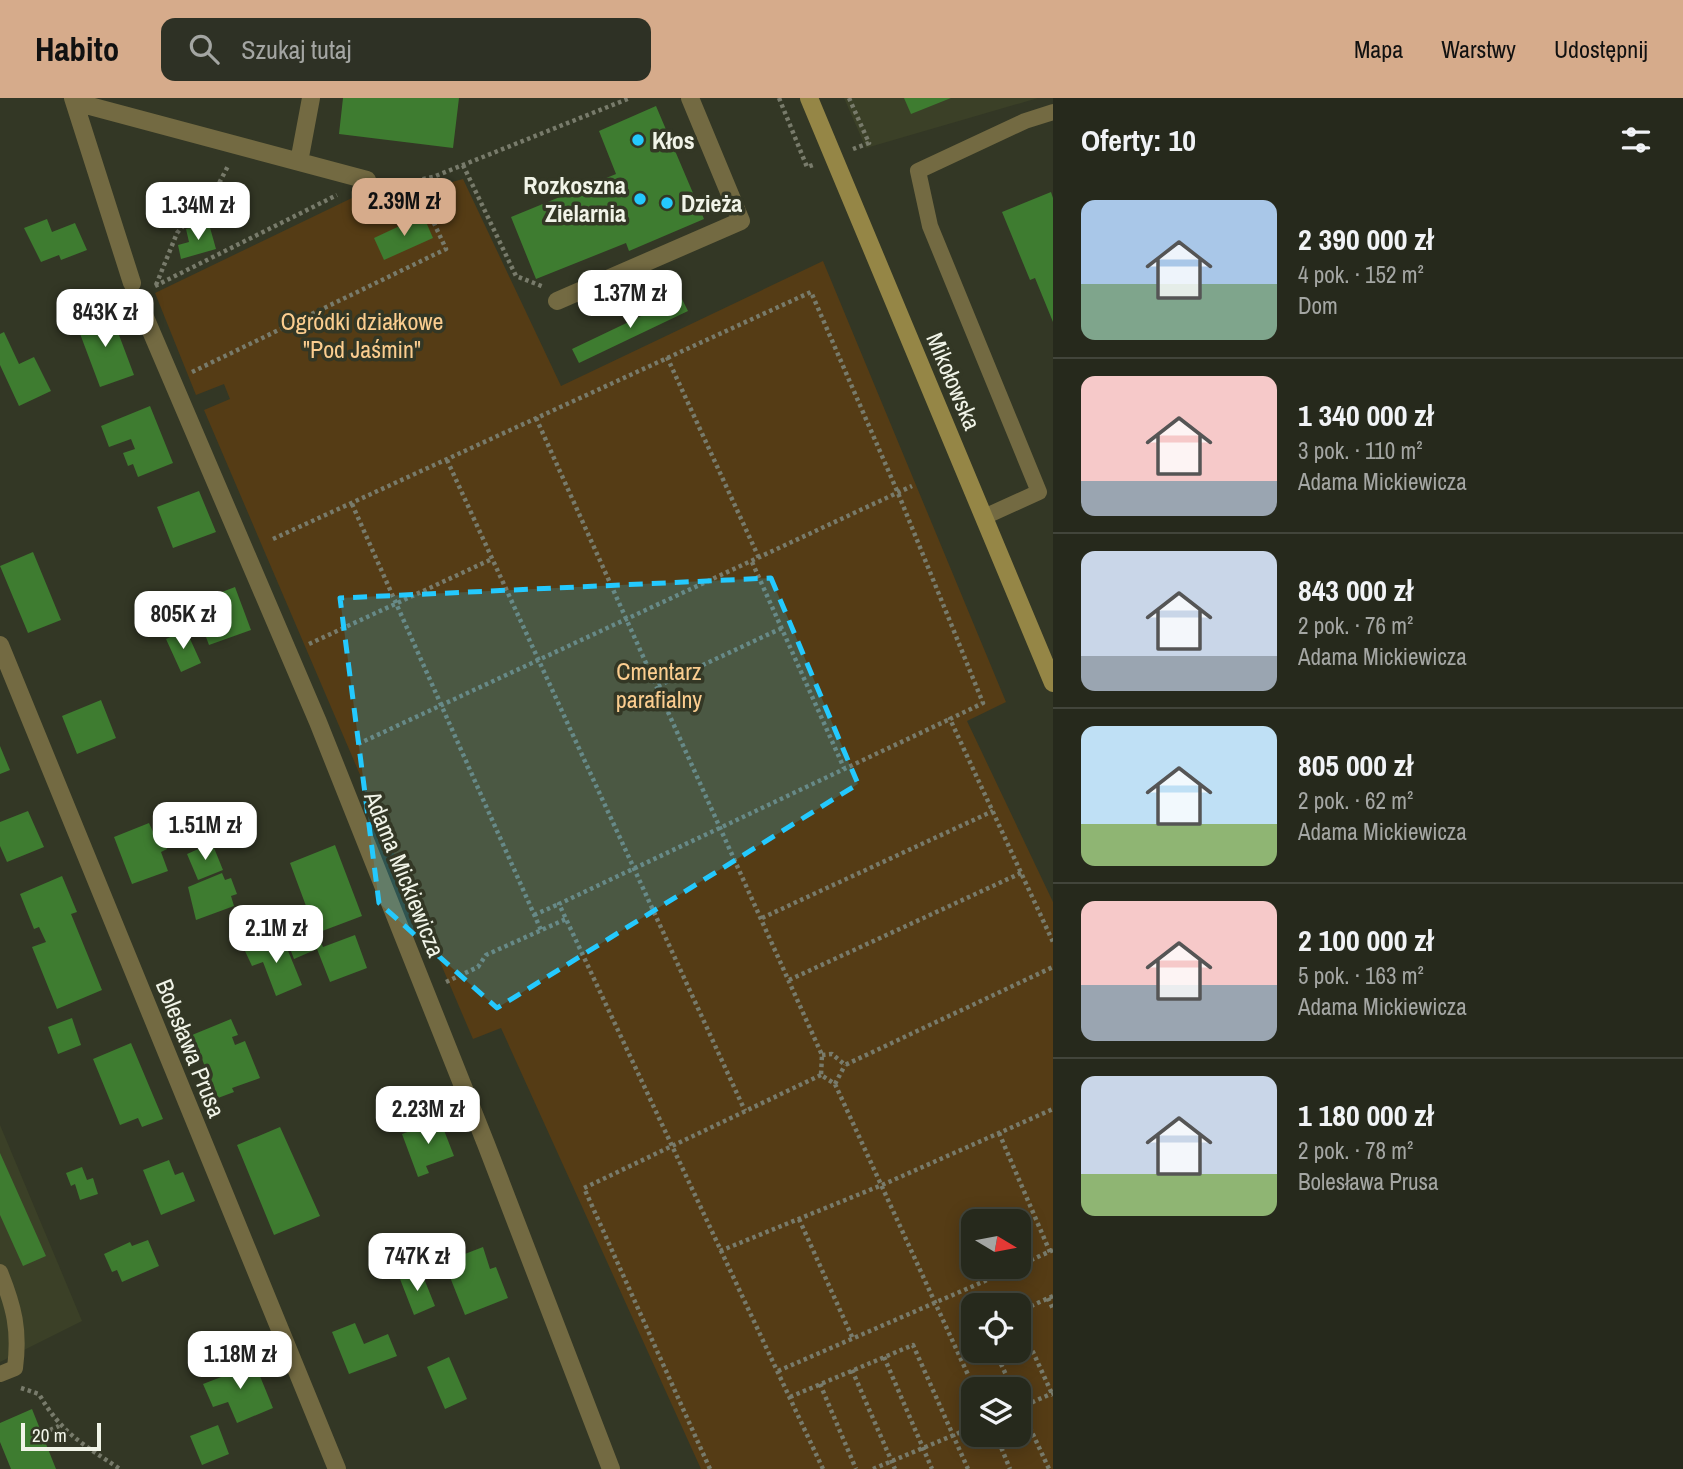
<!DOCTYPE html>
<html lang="pl">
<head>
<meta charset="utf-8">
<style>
	:root { --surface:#26291c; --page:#2e3125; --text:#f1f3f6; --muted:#a4a6a3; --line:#42453b; --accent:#d6ab8b }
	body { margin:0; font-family:"Archivo Narrow",sans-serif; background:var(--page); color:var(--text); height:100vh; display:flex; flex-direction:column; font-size:26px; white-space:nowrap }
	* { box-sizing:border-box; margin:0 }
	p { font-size:23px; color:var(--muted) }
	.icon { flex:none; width:38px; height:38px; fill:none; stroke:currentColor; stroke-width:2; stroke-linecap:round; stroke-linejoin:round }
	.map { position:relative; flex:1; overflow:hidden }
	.sheet { display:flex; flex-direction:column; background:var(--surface); width:630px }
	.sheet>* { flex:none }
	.needle { width:46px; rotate:100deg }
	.tools { position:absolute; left:961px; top:1111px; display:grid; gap:14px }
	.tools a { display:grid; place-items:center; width:70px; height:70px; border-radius:14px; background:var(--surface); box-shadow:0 4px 18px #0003,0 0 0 2px var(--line); font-size:35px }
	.scale { position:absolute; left:21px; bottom:18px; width:80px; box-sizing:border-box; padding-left:7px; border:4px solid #f1f4e8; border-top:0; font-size:19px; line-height:24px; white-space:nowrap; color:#f1f4e8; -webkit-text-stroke:5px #333725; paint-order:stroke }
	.price { position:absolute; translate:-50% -60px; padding:0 16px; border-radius:14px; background:#fff; color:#222; font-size:23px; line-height:46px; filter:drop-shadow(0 2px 4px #0008) }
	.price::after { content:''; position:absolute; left:50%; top:42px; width:21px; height:16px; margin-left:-10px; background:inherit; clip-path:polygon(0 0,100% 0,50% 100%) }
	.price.selected { background:var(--accent); color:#111 }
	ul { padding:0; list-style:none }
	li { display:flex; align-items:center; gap:21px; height:175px; padding:0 28px }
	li+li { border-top:2px solid var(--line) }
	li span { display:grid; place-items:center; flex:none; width:196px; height:140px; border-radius:14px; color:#555 }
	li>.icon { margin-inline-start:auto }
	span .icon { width:84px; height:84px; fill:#fffc; stroke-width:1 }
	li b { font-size:30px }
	h2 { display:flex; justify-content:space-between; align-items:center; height:84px; padding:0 28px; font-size:30px }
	header { display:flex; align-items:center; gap:42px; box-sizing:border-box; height:98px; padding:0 35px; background:var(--accent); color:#111 }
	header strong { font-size:33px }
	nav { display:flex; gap:38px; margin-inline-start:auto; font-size:24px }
	.search { width:490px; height:63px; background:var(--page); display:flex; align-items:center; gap:18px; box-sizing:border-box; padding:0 24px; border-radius:14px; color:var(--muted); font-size:26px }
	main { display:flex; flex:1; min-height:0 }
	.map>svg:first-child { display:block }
	.built { fill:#3b4027 }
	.green { fill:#553c15; fill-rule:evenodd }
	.building { fill:#3e7c30 }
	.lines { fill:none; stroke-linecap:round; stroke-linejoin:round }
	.path { stroke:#787b6b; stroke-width:4.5; stroke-dasharray:3.5 3.5; stroke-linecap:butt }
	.lane { stroke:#736a42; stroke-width:16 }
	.street { stroke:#736a42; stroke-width:18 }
	.secondary { stroke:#958646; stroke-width:18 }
	.marked { fill:#24c9fe; fill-opacity:0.2; stroke:#24c9fe; stroke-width:5; stroke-dasharray:14 9; stroke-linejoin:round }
	.poi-dot { fill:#24c9fe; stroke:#333725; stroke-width:2.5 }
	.labels { text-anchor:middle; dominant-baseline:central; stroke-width:7; stroke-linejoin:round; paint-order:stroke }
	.poi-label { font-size:24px; font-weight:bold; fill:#f1f4e8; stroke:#333725; text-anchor:start }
	.park-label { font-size:24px; fill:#fbcd8f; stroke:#333725 }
	.street-label { font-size:24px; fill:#f1f4e8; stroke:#333725 }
</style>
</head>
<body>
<header>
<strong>Habito</strong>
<div class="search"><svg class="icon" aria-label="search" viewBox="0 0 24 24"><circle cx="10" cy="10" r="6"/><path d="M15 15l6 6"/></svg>Szukaj tutaj</div>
<nav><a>Mapa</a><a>Warstwy</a><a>Udostępnij</a></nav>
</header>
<main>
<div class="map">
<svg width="1053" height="1371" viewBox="0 0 1053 1371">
	<rect width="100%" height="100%" fill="#333725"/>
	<path class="built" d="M844 0H1038L866 50Z
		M0 1027 82 1223 0 1264Z"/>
	<path class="green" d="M463 81 561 288 823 163 1006 604 967 623 1053 804V1371H701L501 930 473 941 204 312 230 301 224 286 196 297 155 195 354 99 361 109ZM973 1124H1018V1169H973ZM973 1208H1018V1253H973ZM973 1292H1018V1337H973Z"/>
	<path class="building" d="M343 0H459L453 50 339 36Z
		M904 0H951L911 16Z
		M656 8 704 121 629 153 626 145 536 181 511 119 616 76 599 33Z
		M1051 94 1053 100V224L1035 180 1030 182 1002 114Z
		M423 117 433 140 384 162 374 140Z
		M47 121 52 134 75 125 87 152 61 162 59 157 41 164 24 130Z
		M209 126 216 151 181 161 178 147 189 144 186 131Z
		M681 199 688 213 579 265 572 251Z
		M110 213 134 277 100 289 76 225Z
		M4 234 19 266 34 259 51 293 19 308 0 267V236Z
		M150 308 173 365 138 379 133 366 128 368 123 355 135 351 131 341 109 349 101 328Z
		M199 393 216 434 173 450 157 409Z
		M33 454 61 522 28 535 0 468Z
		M235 489 251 532 209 547 203 531 195 534 192 526 181 530 175 512Z
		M186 532 201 565 181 574 166 541Z
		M101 602 116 640 77 656 62 618Z
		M0 648 10 672 0 676Z
		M28 713 44 749 7 764 0 748V724Z
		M149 725 154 736 161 734 167 751 161 754 168 773 132 786 114 739Z
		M212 745 223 772 198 782 187 756Z
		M335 747 362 818 317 835 323 849 355 837 367 870 330 884 317 851 294 861 281 827 309 816 290 765Z
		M222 775 225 782 231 780 237 796 231 798 234 808 196 822 188 789Z
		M62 778 77 814 71 816 102 892 57 911 32 849 46 844 39 829 34 831 20 796Z
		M282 838 302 887 276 898 263 864 252 868 245 853Z
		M72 920 81 947 58 956 48 929Z
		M231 921 238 937 232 939 235 947 245 943 260 980 232 990 234 994 218 1000 192 937Z
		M131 945 163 1021 142 1029 138 1020 120 1027 93 961Z
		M440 1022 454 1058 426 1068 429 1075 418 1079 402 1036Z
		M280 1029 320 1118 274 1137 237 1047Z
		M0 1055 46 1158 23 1168 0 1117Z
		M169 1062 175 1077 183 1074 195 1103 161 1117 143 1072Z
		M82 1069 87 1082 93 1080 98 1096 80 1102 75 1086 71 1088 66 1075Z
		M148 1142 159 1168 122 1184 117 1172 112 1174 104 1156 130 1144 132 1148Z
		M483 1149 490 1171 496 1169 508 1200 465 1217 444 1164Z
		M421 1173 435 1208 414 1217 400 1181Z
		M355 1225 364 1246 388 1236 397 1258 349 1276 332 1234Z
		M237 1258 241 1271 255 1266 273 1310 237 1325 228 1304 213 1309 203 1286 229 1276 224 1262Z
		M449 1259 467 1301 445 1311 427 1269Z
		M32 1311 56 1371H11L0 1344V1325Z
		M218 1327 229 1356 202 1367 190 1338Z"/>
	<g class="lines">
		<path class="path" d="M779 0 807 69 816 66
			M849 0 869 45 853 51
			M463 67 516 178 544 189
			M388 84 406 85 433 79 630 0
			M156 187 177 135 183 128 199 124 228 68
			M155 188 337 97
			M667 259 759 460
			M192 274 446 151 419 93
			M536 320 822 957 821 977 835 986 975 1292
			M447 362 745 1013
			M352 406 541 832
			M273 441 811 194 898 395 983 605 950 621 1053 844
			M752 464 844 670
			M309 546 492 461
			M658 588 782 530
			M358 646 912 388
			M534 817 559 806
			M762 820 993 713
			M789 882 1021 775
			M446 884 478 869 486 857 566 821
			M822 957 832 956 845 967 1053 869
			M835 986 845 967
			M999 1035 1050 1154
			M799 1121 853 1241
			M720 1153 882 1087 1053 1011
			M1018 1168 1053 1152
			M1048 1200 1053 1211
			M1018 1214 1053 1198
			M1018 1221 1053 1298
			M995 1253 1013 1292
			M884 1259 932 1371
			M852 1272 895 1371
			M778 1273 1017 1169
			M820 1286 856 1371
			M21 1290 39 1296C61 1335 84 1347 120 1371
			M790 1299 913 1247 968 1371
			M1018 1304 1049 1371
			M1019 1310 1053 1295
			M50 1332 59 1328
			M996 1337 1010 1371
			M710 1371 584 1090 821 977
			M823 1371 559 806 950 621
			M873 1371 973 1329"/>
		<path class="lane" d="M984 419 1039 394 930 128 918 73 1025 23 1053 14
			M0 1174C14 1209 20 1232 15 1270L0 1276"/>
		<path class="street" d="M73 0 132 185
			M75 4 367 82
			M299 64 311 0
			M557 203 741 123 690 0
			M139 205 318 624 486 1046 611 1371
			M0 547 337 1371"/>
		<path class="secondary" d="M809 0 1053 585"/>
	</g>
	<path class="marked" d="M771 480 858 686 497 910 379 805 340 500Z"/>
	<g class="poi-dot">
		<circle cx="638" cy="42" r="7"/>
		<circle cx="640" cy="101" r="7"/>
		<circle cx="667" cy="105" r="7"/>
	</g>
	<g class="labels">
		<g class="poi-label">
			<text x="652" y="42">Kłos</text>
			<text x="626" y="87" text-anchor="end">Rozkoszna<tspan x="626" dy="28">Zielarnia</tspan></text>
			<text x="681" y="105">Dzieża</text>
		</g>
		<g class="park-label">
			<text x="362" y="223">Ogródki działkowe<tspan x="362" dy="28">"Pod Jaśmin"</tspan></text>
			<text x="659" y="573">Cmentarz<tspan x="659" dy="28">parafialny</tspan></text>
		</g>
		<g class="street-label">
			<text transform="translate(954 283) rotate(67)">Mikołowska</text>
			<text transform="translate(405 776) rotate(68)">Adama Mickiewicza</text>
			<text transform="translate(191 950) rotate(68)">Bolesława Prusa</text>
		</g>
	</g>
</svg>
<div class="tools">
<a><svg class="needle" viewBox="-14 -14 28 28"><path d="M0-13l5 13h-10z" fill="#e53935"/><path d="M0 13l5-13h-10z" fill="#a4a6a3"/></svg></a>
<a><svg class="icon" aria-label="locate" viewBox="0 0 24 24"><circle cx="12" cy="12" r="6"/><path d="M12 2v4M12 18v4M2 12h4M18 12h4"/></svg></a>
<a><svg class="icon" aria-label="layers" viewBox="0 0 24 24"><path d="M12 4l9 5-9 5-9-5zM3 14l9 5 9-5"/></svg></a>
</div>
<div class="scale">20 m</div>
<b class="price selected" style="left:404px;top:140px">2.39M zł</b>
<b class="price" style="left:198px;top:144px">1.34M zł</b>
<b class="price" style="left:630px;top:232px">1.37M zł</b>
<b class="price" style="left:105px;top:251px">843K zł</b>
<b class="price" style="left:183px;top:553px">805K zł</b>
<b class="price" style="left:205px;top:764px">1.51M zł</b>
<b class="price" style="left:276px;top:867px">2.1M zł</b>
<b class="price" style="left:428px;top:1048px">2.23M zł</b>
<b class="price" style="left:417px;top:1195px">747K zł</b>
<b class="price" style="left:240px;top:1293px">1.18M zł</b>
</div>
<section class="sheet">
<h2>Oferty: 10<svg class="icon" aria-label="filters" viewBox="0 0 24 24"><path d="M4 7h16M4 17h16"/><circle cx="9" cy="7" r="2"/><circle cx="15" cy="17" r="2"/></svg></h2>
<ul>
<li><span style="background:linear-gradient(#a9c7e8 60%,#7fa58c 0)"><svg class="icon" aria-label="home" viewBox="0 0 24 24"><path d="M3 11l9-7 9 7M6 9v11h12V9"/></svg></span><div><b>2 390 000 zł</b><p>4 pok. · 152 m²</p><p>Dom</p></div></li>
<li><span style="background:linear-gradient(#f6c9c9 75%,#9aa5b1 0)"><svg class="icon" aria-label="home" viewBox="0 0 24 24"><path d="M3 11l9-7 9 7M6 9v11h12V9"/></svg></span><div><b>1 340 000 zł</b><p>3 pok. · 110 m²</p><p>Adama Mickiewicza</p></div></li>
<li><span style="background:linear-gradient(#c9d6e8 75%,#9aa5b1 0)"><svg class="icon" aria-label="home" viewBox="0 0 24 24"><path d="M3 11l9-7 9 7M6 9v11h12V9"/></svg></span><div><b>843 000 zł</b><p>2 pok. · 76 m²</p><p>Adama Mickiewicza</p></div></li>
<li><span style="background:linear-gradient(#bfe0f5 70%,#8fb573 0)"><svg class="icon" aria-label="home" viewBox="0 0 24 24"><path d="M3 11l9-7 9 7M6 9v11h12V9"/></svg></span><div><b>805 000 zł</b><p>2 pok. · 62 m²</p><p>Adama Mickiewicza</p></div></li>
<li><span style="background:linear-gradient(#f6c9c9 60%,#9aa5b1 0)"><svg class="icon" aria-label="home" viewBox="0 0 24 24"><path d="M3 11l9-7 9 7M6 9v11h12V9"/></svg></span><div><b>2 100 000 zł</b><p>5 pok. · 163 m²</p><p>Adama Mickiewicza</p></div></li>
<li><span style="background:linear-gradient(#c9d6e8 70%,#8fb573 0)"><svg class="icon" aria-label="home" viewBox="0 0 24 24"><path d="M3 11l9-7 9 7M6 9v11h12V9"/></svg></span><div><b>1 180 000 zł</b><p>2 pok. · 78 m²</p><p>Bolesława Prusa</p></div></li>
</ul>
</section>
</main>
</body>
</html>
